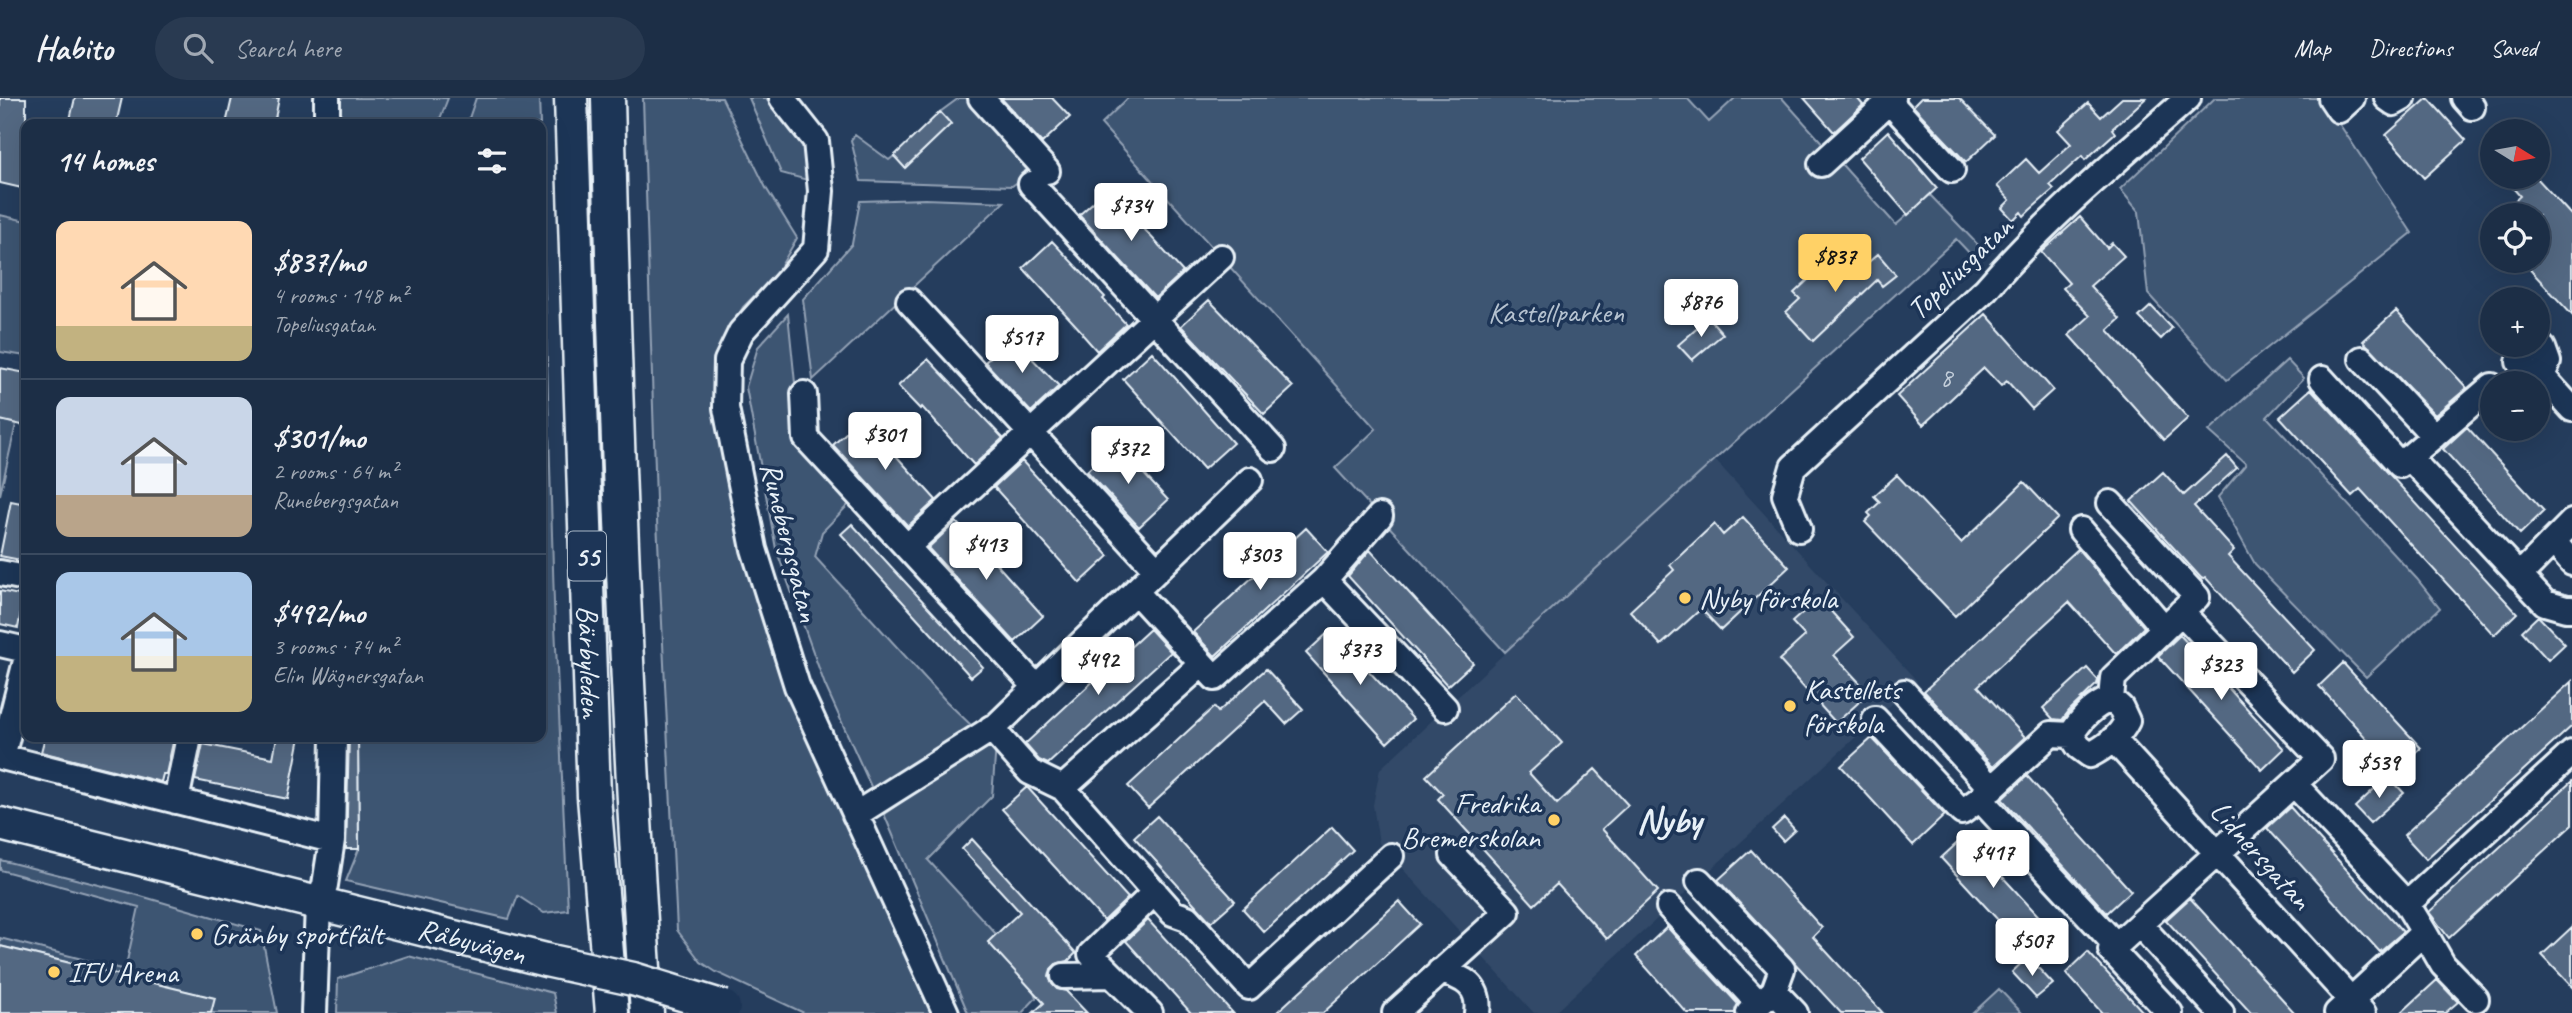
<!DOCTYPE html>
<html lang="en">
<head>
<meta charset="utf-8">
<style>
	:root { --surface:#1c2e46; --page:#293a51; --text:#f1f3f6; --muted:#a0a8b3; --line:#3a4a5f; --accent:#ffd166 }
	body { margin:0; font-family:Caveat,sans-serif; background:var(--page); color:var(--text); height:100vh; display:flex; flex-direction:column; font-size:26px; white-space:nowrap }
	* { box-sizing:border-box; margin:0 }
	p { font-size:23px; color:var(--muted) }
	.icon { flex:none; width:38px; height:38px; fill:none; stroke:currentColor; stroke-width:2; stroke-linecap:round; stroke-linejoin:round }
	.map { position:relative; flex:1; overflow:hidden }
	.side { position:absolute; left:21px; top:21px; width:525px; height:623px; display:flex; flex-direction:column; background:var(--surface); border-radius:14px; box-shadow:0 7px 28px #0002,0 0 0 2px var(--line) }
	.side>* { flex:none }
	.needle { width:46px; rotate:101deg }
	.tools { position:absolute; left:2480px; top:21px; display:grid; gap:14px }
	.tools a { display:grid; place-items:center; width:70px; height:70px; border-radius:50%; background:var(--surface); box-shadow:0 7px 28px #0002,0 0 0 2px var(--line); font-size:35px }
	.price { position:absolute; translate:-50% -60px; padding:0 16px; border-radius:7px; background:#fff; color:#222; font-size:23px; line-height:46px; filter:drop-shadow(0 2px 4px #0008) }
	.price::after { content:''; position:absolute; left:50%; top:42px; width:21px; height:16px; margin-left:-10px; background:inherit; clip-path:polygon(0 0,100% 0,50% 100%) }
	.price.active { background:var(--accent); color:#111 }
	ul { padding:0; list-style:none }
	li { display:flex; align-items:center; gap:21px; height:175px; padding:0 35px }
	li+li { border-top:2px solid var(--line) }
	li span { display:grid; place-items:center; flex:none; width:196px; height:140px; border-radius:14px; color:#555 }
	li>.icon { margin-inline-start:auto }
	span .icon { width:84px; height:84px; fill:#fffc; stroke-width:1 }
	li b { font-size:30px }
	h2 { display:flex; justify-content:space-between; align-items:center; height:84px; padding:0 35px; font-size:30px }
	header { display:flex; align-items:center; gap:42px; box-sizing:border-box; height:98px; padding:0 35px; background:var(--surface); border-bottom:2px solid var(--line) }
	header strong { font-size:33px }
	nav { display:flex; gap:38px; margin-inline-start:auto; font-size:24px }
	.search { width:490px; height:63px; background:var(--page); display:flex; align-items:center; gap:18px; box-sizing:border-box; padding:0 24px; border-radius:38px; color:var(--muted); font-size:26px }
	.map>svg:first-child { display:block }
	.built { fill:#334a68 }
	.green { fill:#3e5472; stroke:#93a2b5; stroke-width:2 }
	.building { fill:#536782; stroke:#e8f1f8; stroke-width:2 }
	.lines { fill:none; stroke-linecap:round; stroke-linejoin:round }
	.minor-casing { stroke:#e8f1f8; stroke-width:30 }
	.major-casing { stroke:#e8f1f8; stroke-width:37 }
	.minor { stroke:#1d3557; stroke-width:24 }
	.major { stroke:#1d3557; stroke-width:32 }
	.major-bridge-casing { stroke:#e8f1f8; stroke-width:37; stroke-linecap:butt }
	.major-bridge { stroke:#1d3557; stroke-width:32 }
	.poi-dot { fill:#ffd166; stroke:#1d3557; stroke-width:2.5 }
	.labels { text-anchor:middle; dominant-baseline:central; stroke-width:7; stroke-linejoin:round; paint-order:stroke }
	.number-label { font-size:26px; fill:#c3ceda }
	.shield { fill:#1d3557; stroke:#abb9c8; stroke-width:2 }
	.shield-label { font-size:28px; font-weight:bold; fill:#e8f1f8 }
	.street-label { font-size:30px; fill:#e8f1f8; stroke:#1d3557 }
	.park-label { font-size:30px; fill:#b5c2d0; stroke:#1d3557 }
	.poi-label { font-size:30px; fill:#e8f1f8; stroke:#1d3557; text-anchor:start }
	.district-label { font-size:37px; font-weight:bold; fill:#e8f1f8; stroke:#1d3557 }
</style>
</head>
<body>
<header>
<strong>Habito</strong>
<div class="search"><svg class="icon" aria-label="search" viewBox="0 0 24 24"><circle cx="10" cy="10" r="6"/><path d="M15 15l6 6"/></svg>Search here</div>
<nav><a>Map</a><a>Directions</a><a>Saved</a></nav>
</header>
<div class="map">
<svg width="2572" height="915" viewBox="0 0 2572 915">
	<rect width="100%" height="100%" fill="#253d5d"/>
	<filter id="ink" filterUnits="userSpaceOnUse"><feTurbulence type="fractalNoise" baseFrequency=".0143" numOctaves="2"/><feDisplacementMap in="SourceGraphic" scale="14" xChannelSelector="R" yChannelSelector="G"/><feConvolveMatrix kernelMatrix="1 2 1 2 8 2 1 2 1" color-interpolation-filters="sRGB"/></filter>
	<g filter="url(#ink)">
		<path class="built" d="M1714 361 1917 583 1554 915H1534L1379 745 1373 707 1380 671Z"/>
		<path class="green" d="M339 0H448L438 26H339Z
			M476 0H539L540 26H467Z
			M643 0H722L766 90 797 140 777 175 743 209 718 252 726 380 778 571 931 915H804L716 874 701 864 677 832 656 402Z
			M749 0H766L808 49 811 83 781 75Z
			M959 0H972L1034 72 1012 88 861 83 851 42 855 37 889 62 894 58 906 69 951 26 940 14Z
			M1128 0H1687L1709 24 1735 0H1782L1896 127 1930 97 1982 151 1974 160 1956 141 1505 554 1335 370 1376 331 1101 26Z
			M2215 0H2322L2412 135 2227 282 2148 196 2139 114 2120 91Z
			M541 57 554 505 568 812 544 815 518 798 509 821 346 783 359 751 358 639H541Z
			M925 101 1004 104 813 282 803 201 852 146 860 103Z
			M0 117 26 123V258L0 254Z
			M788 216 800 334 853 402 822 434 815 459 946 603 972 628 957 644 873 693 825 587 776 451 746 289 758 249Z
			M2287 262 2304 280 2267 319 2417 481 2440 510 2366 579 2255 466 2218 399 2246 366 2209 333Z
			M0 322 16 326 0 397Z
			M984 647H996L992 698 928 762 996 836 988 844 1034 894 1036 900 1022 915H968L884 716Z
			M0 762 127 794 261 833 277 915H211L214 900 0 848V840L125 872 139 809 0 772Z
			M408 858 553 895 557 915H337L338 881Z
			M1999 891 2022 915H1973Z"/>
		<path class="building" d="M0 0H26V91L0 85Z
			M75 0H122L116 26H69Z
			M232 0H279L274 26H226Z
			M1001 0H1052L1070 19 1042 45Z
			M1804 0H1857L1863 7 1834 34Z
			M1921 0H1959L1995 37 1966 64 1913 8Z
			M2122 0H2146L2112 31 2115 35 2085 62 2082 58 2050 87 2054 91 2030 112 2024 118 2021 114 2013 122 2002 110 2010 102 1997 88 2026 61 2039 75 2071 46 2058 32 2088 5 2101 19Z
			M2428 0 2466 42 2424 80 2386 37Z
			M940 14 951 26 905 70 894 58Z
			M1888 33 1937 90 1908 117 1859 60Z
			M2526 79H2536L2572 118V217L2522 163H2538V117H2499L2520 98 2513 90Z
			M1108 91 1183 174 1155 200 1079 117Z
			M2080 119 2107 150 2112 145 2124 158 2090 188 2120 221 2108 232 2188 320 2164 342 2069 237 2090 218 2063 190 2069 185 2041 154Z
			M1052 143 1105 199 1103 201 1126 226 1097 253 1082 236 1083 235 1023 170Z
			M1878 156 1896 177 1882 188 1877 182 1813 243 1786 214 1800 201 1794 195 1825 166 1831 173 1843 162 1856 175Z
			M1209 202 1293 289 1264 316 1181 228Z
			M2151 208 2172 230 2161 241 2139 219Z
			M2396 213 2467 290 2435 317 2363 243Z
			M1986 216 2053 292 2032 311 2007 283 2001 288 1984 270 1923 327 1897 298Z
			M1709 220 1723 236 1692 262 1678 247Z
			M1012 240 1059 288 1031 314 985 264Z
			M1152 254 1233 345 1204 371 1123 281Z
			M928 261 1003 340 974 367 922 309 920 311 898 288Z
			M0 270 26 275V328L0 322Z
			M2311 291 2517 515 2494 537 2360 391 2352 398 2280 319Z
			M862 320 936 402 908 428 833 347Z
			M2467 329 2544 413 2520 436 2443 351Z
			M1116 346 1168 402 1139 429 1087 373Z
			M2227 358 2237 370 2194 408 2234 452 2228 458 2315 552 2292 574 2205 479 2202 481 2131 403 2163 374 2184 397Z
			M1022 363 1109 458 1080 485 994 389Z
			M1897 377 1961 445 2024 384 2058 420 1955 518 1865 424 1871 418 1868 415 1880 404 1874 398Z
			M11 403 26 406V463L0 458Z
			M1743 419 1789 469 1721 532 1701 511 1661 547 1630 513 1674 472 1670 467 1714 426 1723 437Z
			M956 424 993 462 1043 518 1015 544 928 450Z
			M852 426 983 569 971 579 841 436Z
			M1306 430 1328 454 1215 558 1193 534Z
			M2078 451 2144 529 2116 556 2069 504 1978 588 2025 639 1993 669 1924 593Z
			M1370 452 1473 565 1448 588 1348 478Z
			M0 493 24 498 18 530 0 526Z
			M1819 500 1854 539 1834 557 1869 595 1836 625 1779 562 1805 538 1792 524Z
			M2538 518 2565 546 2548 562 2522 533Z
			M1150 531 1171 554 1048 666 1039 662 1025 646Z
			M1331 532 1413 621 1387 645 1306 555Z
			M2180 537 2284 651 2262 672 2158 558Z
			M2343 565 2421 650 2396 673 2319 588Z
			M2087 570 2098 582 2097 586 2069 613 2062 622 2053 621 2043 610Z
			M1266 571 1303 611 1286 626 1265 603 1148 710 1128 688 1214 609 1218 614Z
			M2572 583V628L2426 761 2404 737Z
			M1516 595 1562 645 1529 675 1557 706 1595 671 1628 707 1602 731 1658 793 1607 841 1557 786 1534 807 1438 701 1443 696 1426 678Z
			M45 639H130L146 642 147 639 174 640 166 676H163L161 684 41 654Z
			M277 639H300L288 701 195 682 203 646 273 660Z
			M349 639H358L359 751H346Z
			M1872 640 1945 717 1913 747 1841 668Z
			M2027 678 2131 793 2107 815 2002 701Z
			M2388 678 2404 695 2370 725 2355 709Z
			M2572 683V727L2449 840 2429 814Z
			M1027 689 1128 800 1104 823 1002 711Z
			M2290 709 2403 834 2380 854 2267 730Z
			M1157 718 1235 803 1211 824 1134 739Z
			M1784 720 1795 732 1783 743 1772 731Z
			M1332 729 1353 752 1264 834 1243 811Z
			M1965 738 2045 825 2021 847 1941 760Z
			M972 741 1076 855 1068 863 1056 866 1051 871 1049 879 1052 886 1057 891 1066 893 1087 915H1033L1044 905 988 844 1020 814 962 751Z
			M1751 752 1822 830 1813 839 1883 915H1841L1718 782Z
			M2190 800 2295 915H2251L2166 822Z
			M1399 803 1420 826 1323 915H1276Z
			M1148 822 1233 915H1191L1126 843Z
			M1667 829 1738 906 1735 915H1687L1636 858Z
			M2572 829V889L2542 857Z
			M0 848 215 900 211 915H0Z
			M2088 854 2144 915H2102L2066 875Z
			M2028 859 2053 886 2036 900 2012 874Z
			M2437 882 2458 904 2445 915H2401Z"/>
		<g class="lines">
			<g class="minor-casing">
				<path id="minor" d="M782 0 816 43 821 93 816 151 741 234 727 263 726 310 754 451 797 588 946 915
					M981 0 1047 73
					M1886 0 1952 72
					M2331 0 2339 12 2352 0
					M2387 0 2394 5 2403 0
					M2464 0 2472 9
					M327 26V0
					M1821 66 1893 0
					M1031 86 1273 351
					M909 203 1157 472
					M2537 249 2543 250 2548 264 2542 278C2531 279 2525 273 2519 264L2531 250Z
					M2362 261 2434 338
					M2542 278 2572 311
					M2322 281 2400 367 2492 288
					M804 296 806 340 1036 589
					M2409 359 2545 505 2566 511H2572
					M2110 405 2197 499 2113 580 2111 601
					M1799 431 1785 397 1793 369 1986 191C2046 121 2119 61 2188 0
					M2081 432 2164 530
					M2553 443 2572 465
					M907 449 1221 159
					M0 475 26 480
					M2519 478 2572 424
					M1324 482 1445 610
					M1135 493 1215 580 1324 482 1380 418
					M0 546 26 552
					M26 563 2 659 332 742
					M1202 566 1063 690 1173 815 1187 820 1249 889 1391 758
					M1904 594 1992 691
					M2111 601 2121 610 2127 623C2120 638 2104 650 2090 657L2079 649 2071 637C2080 622 2094 607 2111 601Z
					M1875 621 1962 714 1980 701 2051 636 2071 637
					M991 630 1030 674 1063 690
					M2113 641 2363 915
					M2294 686 2407 806 2572 655
					M1980 701 2116 847
					M176 703 189 639
					M855 717 996 628 1250 382
					M1699 783 1782 871 1774 893 1749 915
					M1669 809 1759 906
					M2140 827 2221 915
					M2424 834 2443 867 2476 901
					M1440 873C1463 879 1481 888 1477 915
					M1064 878 1111 877
					M1774 893 1795 915
					M314 915 318 806 325 787 332 742 334 639
					M1150 915 1091 856 1155 794
					M1395 915 1507 814 1453 757
					M2170 915 2111 852 2321 661 2181 514
					M2337 915 2424 834 2407 806"/>
			</g>
			<g class="major-casing">
				<g id="major">
					<path id="s1" d="M571 0 594 699 612 915"/>
					<path d="M608 0C615 305 626 610 647 915"/>
					<path id="s2" d="M0 726 546 862"/>
				</g>
			</g>
			<use href="#minor" class="minor"/>
			<use href="#major" class="major"/>
			<g class="major-bridge-casing">
				<path id="major-bridge" d="M546 862 633 881 724 909"/>
			</g>
			<use href="#major-bridge" class="major-bridge"/>
		</g>
	</g>
	<g class="poi-dot">
		<circle cx="1685" cy="500" r="7"/>
		<circle cx="1790" cy="608" r="7"/>
		<circle cx="1554" cy="722" r="7"/>
		<circle cx="197" cy="836" r="7"/>
		<circle cx="54" cy="874" r="7"/>
	</g>
	<g class="labels">
		<g class="number-label">
			<text x="1946" y="279">8</text>
		</g>
		<rect class="shield" x="568" y="433.5" width="38" height="49" rx="5"/>
		<g class="shield-label">
			<text x="587" y="458">55</text>
		</g>
		<g class="street-label">
			<text transform="translate(1960 170) rotate(-44)">Topeliusgatan</text>
			<text transform="translate(790 444) rotate(76)">Runebergsgatan</text>
			<text stroke="none"><textPath href="#s1" startOffset="564">Bärbyleden</textPath></text>
			<text transform="translate(2261 757) rotate(48)">Lidnersgatan</text>
			<text stroke="none"><textPath href="#s2" startOffset="486">Råbyvägen</textPath></text>
		</g>
		<g class="park-label">
			<text x="1556" y="214">Kastellparken</text>
		</g>
		<g class="poi-label">
			<text x="1699" y="500">Nyby förskola</text>
			<text x="1804" y="591">Kastellets<tspan x="1804" dy="34">förskola</tspan></text>
			<text x="1540" y="705" text-anchor="end">Fredrika<tspan x="1540" dy="34">Bremerskolan</tspan></text>
			<text x="211" y="836">Gränby sportfält</text>
			<text x="68" y="874">IFU Arena</text>
		</g>
		<g class="district-label">
			<text x="1669" y="721">Nyby</text>
		</g>
	</g>
</svg>
<div class="tools">
<a><svg class="needle" viewBox="-14 -14 28 28"><path d="M0-13l5 13h-10z" fill="#e53935"/><path d="M0 13l5-13h-10z" fill="#a0a8b3"/></svg></a>
<a><svg class="icon" aria-label="locate" viewBox="0 0 24 24"><circle cx="12" cy="12" r="6"/><path d="M12 2v4M12 18v4M2 12h4M18 12h4"/></svg></a>
<a>+</a>
<a>−</a>
</div>
<b class="price" style="left:1131px;top:145px">$734</b>
<b class="price active" style="left:1835px;top:196px">$837</b>
<b class="price" style="left:1701px;top:241px">$876</b>
<b class="price" style="left:1022px;top:277px">$517</b>
<b class="price" style="left:885px;top:374px">$301</b>
<b class="price" style="left:1128px;top:388px">$372</b>
<b class="price" style="left:986px;top:484px">$413</b>
<b class="price" style="left:1260px;top:494px">$303</b>
<b class="price" style="left:1360px;top:589px">$373</b>
<b class="price" style="left:1098px;top:599px">$492</b>
<b class="price" style="left:2221px;top:604px">$323</b>
<b class="price" style="left:2379px;top:702px">$539</b>
<b class="price" style="left:1993px;top:792px">$417</b>
<b class="price" style="left:2032px;top:880px">$507</b>
<section class="side">
<h2>14 homes<svg class="icon" aria-label="filters" viewBox="0 0 24 24"><path d="M4 7h16M4 17h16"/><circle cx="9" cy="7" r="2"/><circle cx="15" cy="17" r="2"/></svg></h2>
<ul>
<li><span style="background:linear-gradient(#ffd9b3 75%,#c2b280 0)"><svg class="icon" aria-label="home" viewBox="0 0 24 24"><path d="M3 11l9-7 9 7M6 9v11h12V9"/></svg></span><div><b>$837/mo</b><p>4 rooms · 148 m²</p><p>Topeliusgatan</p></div></li>
<li><span style="background:linear-gradient(#c9d6e8 70%,#b9a48a 0)"><svg class="icon" aria-label="home" viewBox="0 0 24 24"><path d="M3 11l9-7 9 7M6 9v11h12V9"/></svg></span><div><b>$301/mo</b><p>2 rooms · 64 m²</p><p>Runebergsgatan</p></div></li>
<li><span style="background:linear-gradient(#a9c7e8 60%,#c2b280 0)"><svg class="icon" aria-label="home" viewBox="0 0 24 24"><path d="M3 11l9-7 9 7M6 9v11h12V9"/></svg></span><div><b>$492/mo</b><p>3 rooms · 74 m²</p><p>Elin Wägnersgatan</p></div></li>
</ul>
</section>
</div>
</body>
</html>
